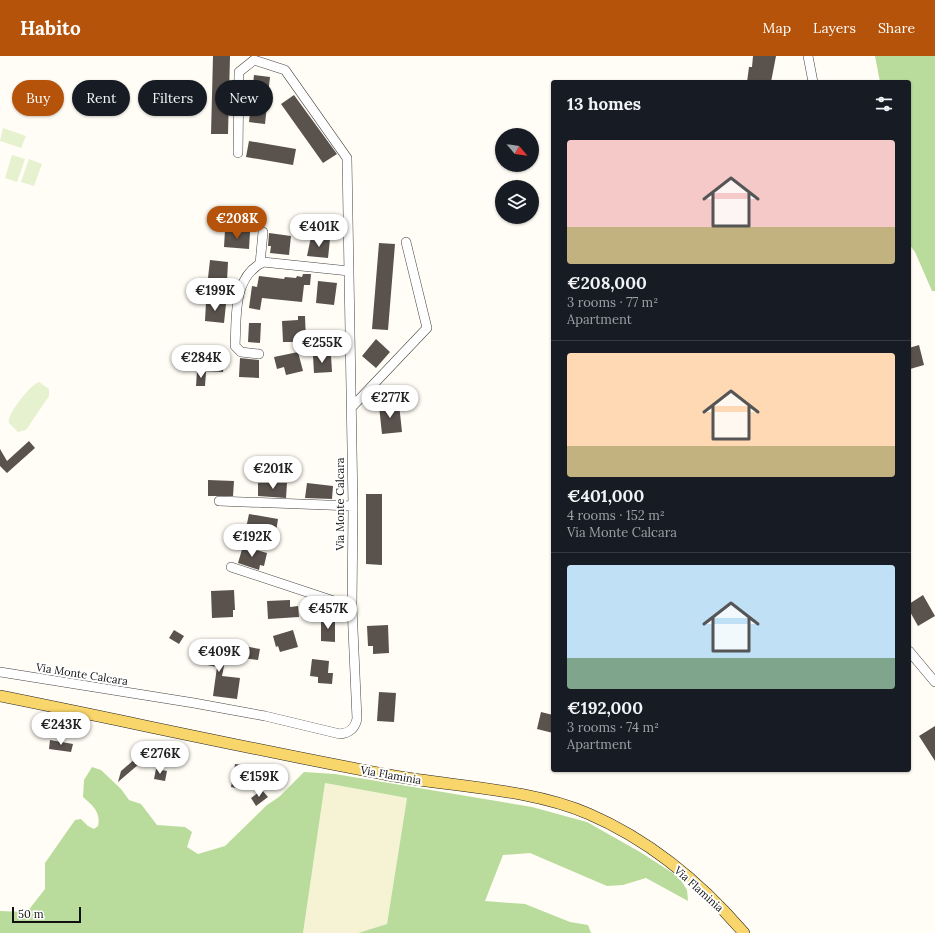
<!DOCTYPE html>
<html lang="en">
<head>
<meta charset="utf-8">
<style>
	:root { --surface:#171b24; --page:#242831; --text:#f1f3f6; --muted:#9ea1a6; --line:#363941; --accent:#b45309 }
	body { margin:0; font-family:Lora,serif; background:var(--page); color:var(--text); height:100vh; display:flex; flex-direction:column; font-size:15px; white-space:nowrap }
	* { box-sizing:border-box; margin:0 }
	p { font-size:13px; color:var(--muted) }
	.icon { flex:none; width:22px; height:22px; fill:none; stroke:currentColor; stroke-width:2; stroke-linecap:round; stroke-linejoin:round }
	.map { position:relative; flex:1; overflow:hidden }
	.panel { position:absolute; left:551px; top:24px; width:360px; height:692px; display:flex; flex-direction:column; background:var(--surface); border-radius:4px; box-shadow:0 1px 3px #0004 }
	.panel>* { flex:none }
	.guide { position:absolute; left:12px; top:24px; width:380px; height:36px; display:flex; gap:8px }
	.needle { width:26px; rotate:119deg }
	.fabs { position:absolute; left:495px; top:72px; display:grid; gap:8px }
	.fabs a { display:grid; place-items:center; width:44px; height:44px; border-radius:50%; background:var(--surface); box-shadow:0 1px 3px #0004; font-size:20px }
	.scale { position:absolute; left:12px; bottom:10px; width:69px; box-sizing:border-box; padding-left:4px; border:2px solid #111; border-top:0; font-size:11px; line-height:14px; white-space:nowrap; color:#111; -webkit-text-stroke:3px #fff; paint-order:stroke }
	.price { position:absolute; translate:-50% -34px; padding:0 9px; border-radius:14px; background:#fff; color:#222; font-size:13px; line-height:26px; filter:drop-shadow(0 1px 2px #0008) }
	.price::after { content:''; position:absolute; left:50%; top:24px; width:12px; height:9px; margin-left:-6px; background:inherit; clip-path:polygon(0 0,100% 0,50% 100%) }
	.price.selected { background:var(--accent); color:#fff }
	ul { padding:0; list-style:none }
	li { display:grid; align-content:center; gap:8px; height:212px; padding:0 16px }
	li+li { border-top:1px solid var(--line) }
	li span { display:grid; place-items:center; height:124px; border-radius:4px; color:#555 }
	li>.icon { margin-inline-start:auto }
	span .icon { width:72px; height:72px; fill:#fffc; stroke-width:1 }
	li b { font-size:17px }
	h2 { display:flex; justify-content:space-between; align-items:center; height:48px; padding:0 16px; font-size:17px }
	.chip { padding:0 14px; border-radius:18px; background:var(--surface); box-shadow:0 1px 3px #0004; font-size:14px; line-height:36px }
	.chip.selected { background:var(--accent); color:#fff }
	header { display:flex; align-items:center; gap:24px; box-sizing:border-box; height:56px; padding:0 20px; background:var(--accent); color:#fff }
	header strong { font-size:19px }
	nav { display:flex; gap:22px; margin-inline-start:auto; font-size:14px }
	.map>svg:first-child { display:block }
	.farmland { fill:#f6f3d4 }
	.forest { fill:#b9dc9c }
	.pitch { fill:#e6f2cf }
	.building { fill:#5a524d }
	.lines { fill:none; stroke-linecap:round; stroke-linejoin:round }
	.minor-casing { stroke:#444; stroke-width:10 }
	.major-casing { stroke:#222; stroke-width:12 }
	.minor { stroke:#fff; stroke-width:9 }
	.major { stroke:#f9d66b; stroke-width:11 }
	.labels { text-anchor:middle; dominant-baseline:central; stroke-width:4; stroke-linejoin:round; paint-order:stroke }
	.street-label { font-size:11px; fill:#111; stroke:#fff }
</style>
</head>
<body>
<header>
<strong>Habito</strong>
<nav><a>Map</a><a>Layers</a><a>Share</a></nav>
</header>
<div class="map">
<svg width="935" height="877" viewBox="0 0 935 877">
	<rect width="100%" height="100%" fill="#fffdf5"/>
	<path class="farmland" d="M325 727 407 742 387 868 358 877H303Z"/>
	<path class="forest" d="M875 0H935V235H932L915 196 909 188V26H880Z
		M92 711 101 714 121 733 129 744 141 748 157 769 185 771 192 776 187 791 198 798 225 790 267 749 279 741 304 716 335 718 532 751 587 766 640 796 679 821 687 834 688 845 646 822 623 829 607 830 530 797 503 799 485 845 525 848 570 866 588 869 591 877H358L387 868 407 742 325 727 303 877H0V855L27 856 45 833V807L75 764 81 763 88 770 94 773 98 770C101 756 93 750 83 741L84 724Z"/>
	<path class="pitch" d="M3 72 26 80 21 92 0 85Z
		M12 99 25 103 17 126 5 122Z
		M29 103 42 108 34 130 21 126Z
		M39 326 49 333V340L26 374 18 376 9 367C6 359 31 328 39 326Z"/>
	<path class="building" d="M213 0H230L228 78H211Z
		M753 0H776L771 26H747L749 11H752Z
		M254 19 270 21 265 68 249 66Z
		M294 39 337 98 323 107 281 48Z
		M249 85 296 93 293 109 246 101Z
		M225 174 250 176 249 193 224 191Z
		M269 177 291 180 289 199 270 197 271 190H268Z
		M311 181 330 183 328 202 307 200Z
		M379 187 395 188 388 274 372 273Z
		M210 204 228 206 227 225 212 224 213 223 208 222Z
		M303 218H311L310 229H304L302 246 262 242 260 254 249 252 252 230 257 231 259 220 284 223 285 221 296 222 297 220 302 221Z
		M318 225 337 227 334 249 316 247Z
		M206 246 226 248 224 267 205 265Z
		M298 260H305L306 286H283L282 265 298 264Z
		M249 267H261L260 287 248 286Z
		M376 283 390 296 376 312 362 300Z
		M919 289 924 309 910 313 909 292Z
		M205 296H225L223 316 204 315Z
		M298 296 303 315 286 319 284 311 277 313 274 301Z
		M331 299 332 316 314 317 313 300Z
		M240 302 259 304V322L239 321Z
		M197 315 206 316 205 330H196Z
		M399 348 402 376 382 378 379 350Z
		M29 385 35 392 7 417 0 410V393L7 405Z
		M208 424 234 425 233 440H208Z
		M258 427H287L286 442 258 440Z
		M307 427 333 430 332 443 305 442Z
		M366 438H382V509L366 508Z
		M249 458 278 463 275 482 245 477Z
		M243 490 267 497 264 510 260 509 259 514 238 507Z
		M234 534 235 554H233V561L212 562 211 535Z
		M923 539 935 560 918 570 909 554V548Z
		M290 544V551L298 550 299 561 268 563 267 545Z
		M335 560V586L321 585V565Z
		M388 569 389 597 373 598V590H368L367 570Z
		M174 574 184 580 179 588 169 582Z
		M293 574 298 591 280 596 278 590 276 591 273 580Z
		M202 588 222 592 220 604 225 605 222 620 240 622 237 643 213 640 217 611 198 607Z
		M244 590 260 593 258 604 242 602Z
		M312 603 329 605 328 617H333L332 628 318 627V621L310 620Z
		M379 636 396 637 394 666 377 665Z
		M541 656 553 659V677L537 673Z
		M935 670V705L919 680Z
		M50 684 73 688 71 696 49 693Z
		M135 703 139 708 118 726 121 715Z
		M235 708 250 710 246 734 231 731Z
		M156 713 167 715 165 725 154 723Z
		M262 734 268 741 256 750 251 742Z"/>
	<g class="lines">
		<g class="minor-casing">
			<path id="minor" d="M808 0 813 26
				M260 208 263 176
				M259 298 241 296 235 290C237 260 232 222 263 206L349 215
				M351 352 427 272 406 186
				M219 445 353 450
				M231 511 352 551
				M909 595 935 626
				M0 616 194 647 265 660 340 678C350 677 355 672 357 663L352 551 353 450 347 102 285 14 254 4 239 16 238 97"/>
		</g>
		<g class="major-casing">
			<path id="major" d="M0 640C130 666 259 695 389 719 453 731 529 732 589 758 649 784 702 828 744 877"/>
		</g>
		<use href="#minor" class="minor"/>
		<use href="#major" class="major"/>
	</g>
	<g class="labels">
		<g class="street-label">
			<text transform="translate(340 448) rotate(-90)">Via Monte Calcara</text>
			<text transform="translate(82 618) rotate(9)">Via Monte Calcara</text>
			<text transform="translate(391 719) rotate(10)">Via Flaminia</text>
			<text transform="translate(699 833) rotate(42)">Via Flaminia</text>
		</g>
	</g>
</svg>
<div class="fabs">
<a><svg class="needle" viewBox="-14 -14 28 28"><path d="M0-13l5 13h-10z" fill="#e53935"/><path d="M0 13l5-13h-10z" fill="#9ea1a6"/></svg></a>
<a><svg class="icon" aria-label="layers" viewBox="0 0 24 24"><path d="M12 4l9 5-9 5-9-5zM3 14l9 5 9-5"/></svg></a>
</div>
<div class="scale">50 m</div>
<b class="price selected" style="left:237px;top:184px">€208K</b>
<b class="price" style="left:319px;top:192px">€401K</b>
<b class="price" style="left:215px;top:256px">€199K</b>
<b class="price" style="left:322px;top:308px">€255K</b>
<b class="price" style="left:201px;top:323px">€284K</b>
<b class="price" style="left:390px;top:363px">€277K</b>
<b class="price" style="left:273px;top:434px">€201K</b>
<b class="price" style="left:252px;top:502px">€192K</b>
<b class="price" style="left:328px;top:574px">€457K</b>
<b class="price" style="left:219px;top:617px">€409K</b>
<b class="price" style="left:61px;top:690px">€243K</b>
<b class="price" style="left:160px;top:719px">€276K</b>
<b class="price" style="left:259px;top:742px">€159K</b>
<div class="guide">
<a class="chip selected">Buy</a>
<a class="chip">Rent</a>
<a class="chip">Filters</a>
<a class="chip">New</a>
</div>
<section class="panel">
<h2>13 homes<svg class="icon" aria-label="filters" viewBox="0 0 24 24"><path d="M4 7h16M4 17h16"/><circle cx="9" cy="7" r="2"/><circle cx="15" cy="17" r="2"/></svg></h2>
<ul>
<li><span style="background:linear-gradient(#f6c9c9 70%,#c2b280 0)"><svg class="icon" aria-label="home" viewBox="0 0 24 24"><path d="M3 11l9-7 9 7M6 9v11h12V9"/></svg></span><div><b>€208,000</b><p>3 rooms · 77 m²</p><p>Apartment</p></div></li>
<li><span style="background:linear-gradient(#ffd9b3 75%,#c2b280 0)"><svg class="icon" aria-label="home" viewBox="0 0 24 24"><path d="M3 11l9-7 9 7M6 9v11h12V9"/></svg></span><div><b>€401,000</b><p>4 rooms · 152 m²</p><p>Via Monte Calcara</p></div></li>
<li><span style="background:linear-gradient(#bfe0f5 75%,#7fa58c 0)"><svg class="icon" aria-label="home" viewBox="0 0 24 24"><path d="M3 11l9-7 9 7M6 9v11h12V9"/></svg></span><div><b>€192,000</b><p>3 rooms · 74 m²</p><p>Apartment</p></div></li>
</ul>
</section>
</div>
</body>
</html>
